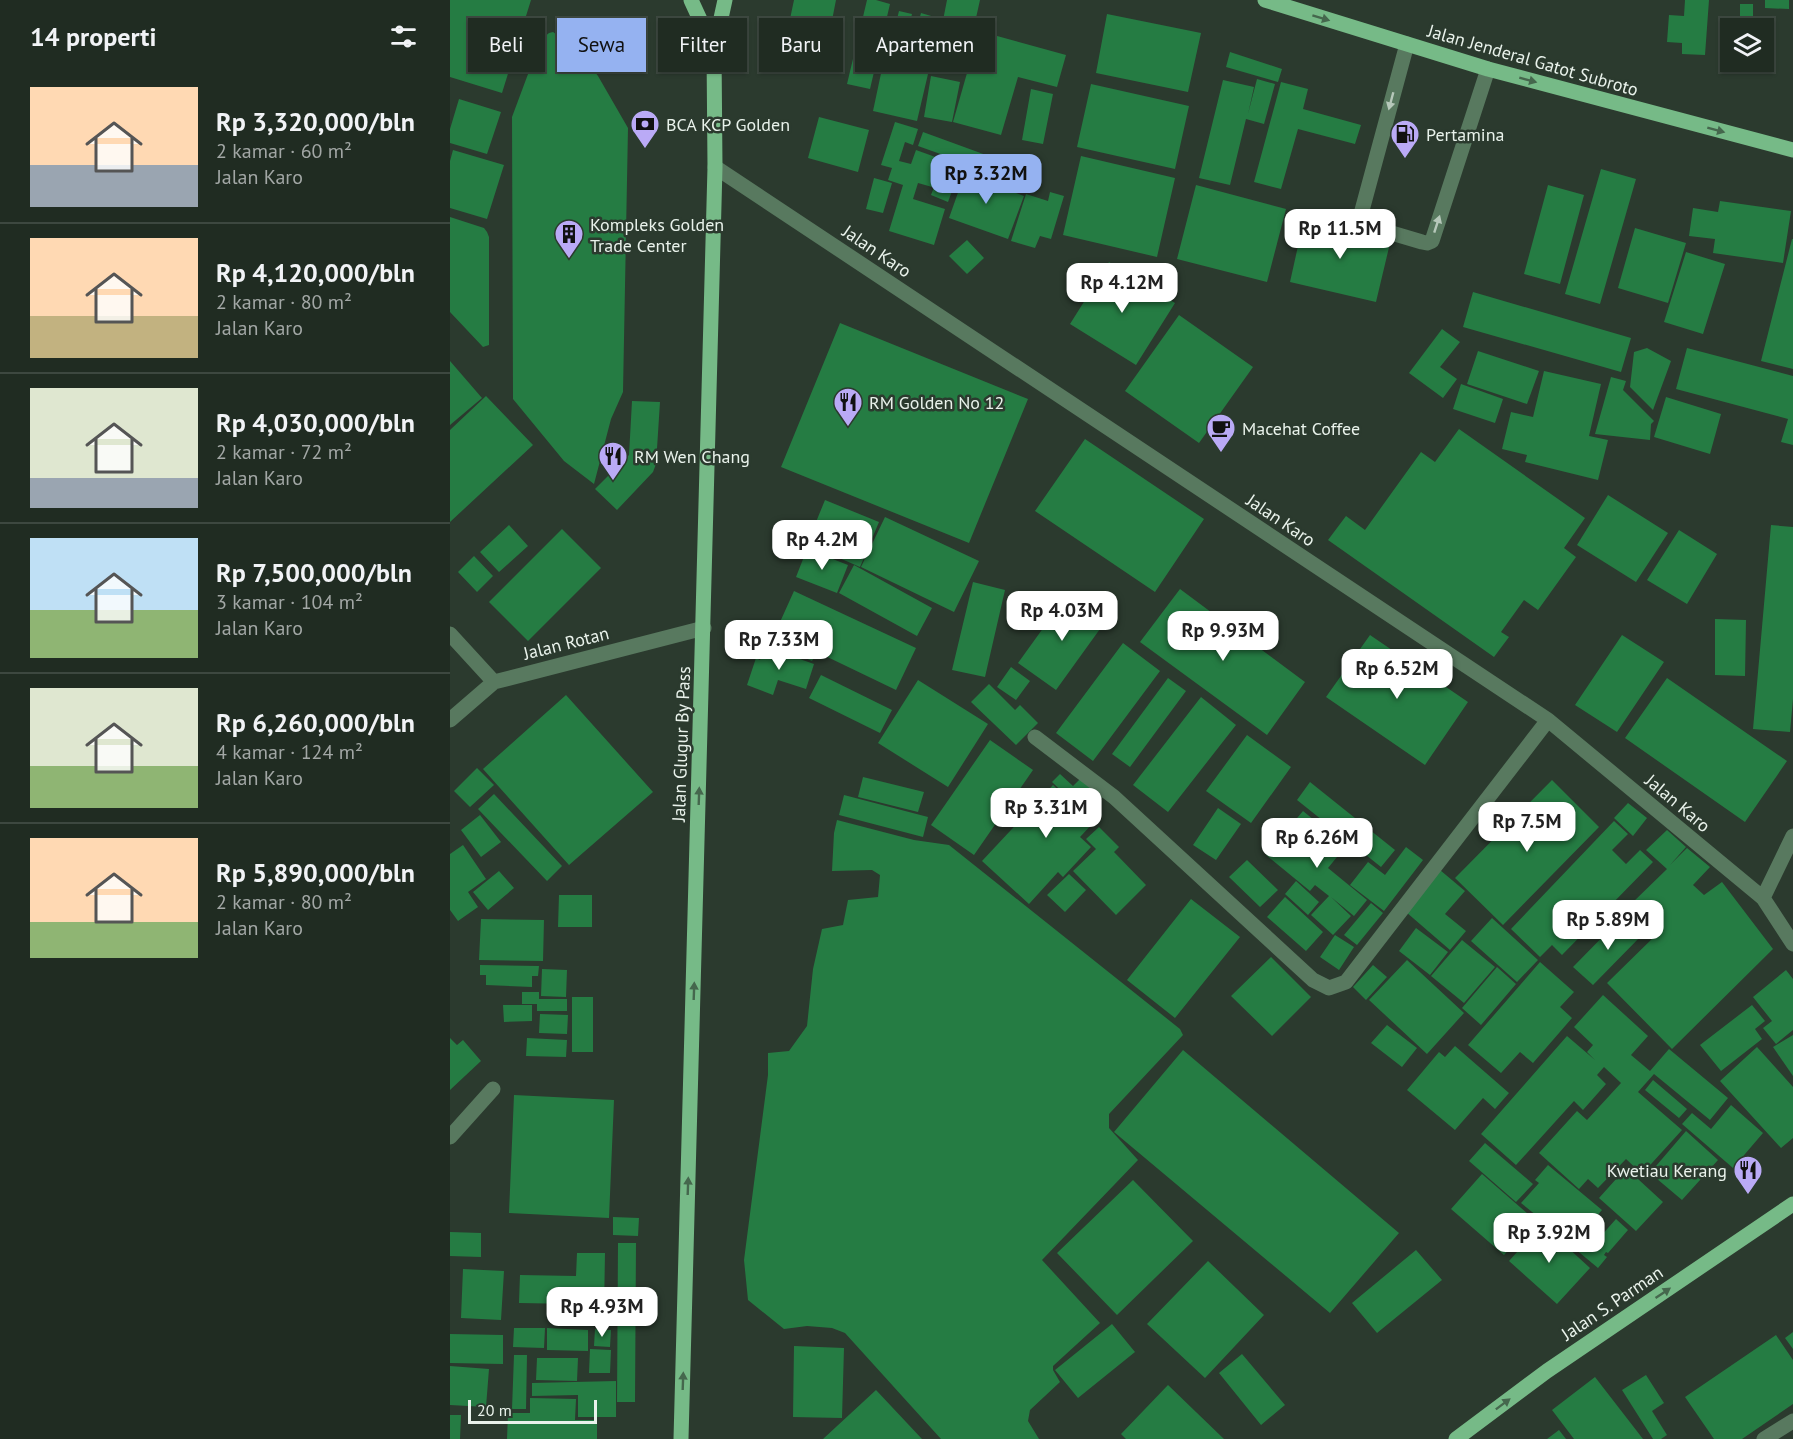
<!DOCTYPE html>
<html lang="id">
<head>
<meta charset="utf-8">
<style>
	:root { --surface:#202c22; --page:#28342a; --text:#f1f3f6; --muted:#a2a7a5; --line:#3d4840; --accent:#95b2f1 }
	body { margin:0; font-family:"PT Sans",sans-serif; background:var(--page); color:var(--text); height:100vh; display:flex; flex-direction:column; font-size:22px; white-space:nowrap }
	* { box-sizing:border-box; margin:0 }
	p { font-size:20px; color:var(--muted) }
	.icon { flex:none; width:33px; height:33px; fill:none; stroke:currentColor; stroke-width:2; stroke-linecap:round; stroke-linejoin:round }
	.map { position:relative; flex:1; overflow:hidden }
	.details { display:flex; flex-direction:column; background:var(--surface); width:450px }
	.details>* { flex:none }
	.guide { position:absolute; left:18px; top:18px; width:570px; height:54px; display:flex; gap:12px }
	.fabs { position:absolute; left:1270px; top:18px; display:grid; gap:12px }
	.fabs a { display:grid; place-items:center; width:54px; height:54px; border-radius:0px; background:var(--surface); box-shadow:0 2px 4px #0004,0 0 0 2px var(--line); font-size:30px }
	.scale { position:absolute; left:18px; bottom:15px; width:129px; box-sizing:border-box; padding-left:6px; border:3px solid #e9f2eb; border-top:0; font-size:16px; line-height:21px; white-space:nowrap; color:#e9f2eb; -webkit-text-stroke:4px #2b3a2e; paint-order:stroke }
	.price { position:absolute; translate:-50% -51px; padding:0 14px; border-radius:12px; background:#fff; color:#222; font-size:20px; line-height:39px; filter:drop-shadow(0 2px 3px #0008) }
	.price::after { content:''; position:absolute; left:50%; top:36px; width:18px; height:14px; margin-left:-9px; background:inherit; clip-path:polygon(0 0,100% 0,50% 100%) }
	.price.active { background:var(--accent); color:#111 }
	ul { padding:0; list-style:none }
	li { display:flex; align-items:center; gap:18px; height:150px; padding:0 30px }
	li+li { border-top:2px solid var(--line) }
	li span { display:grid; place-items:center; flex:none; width:168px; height:120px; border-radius:0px; color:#555 }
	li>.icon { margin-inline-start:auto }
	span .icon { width:72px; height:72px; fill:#fffc; stroke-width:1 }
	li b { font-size:26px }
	h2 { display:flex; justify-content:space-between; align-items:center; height:72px; padding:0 30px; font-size:26px }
	.chip { padding:0 21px; border-radius:0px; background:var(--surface); box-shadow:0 2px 4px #0004,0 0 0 2px var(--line); font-size:21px; line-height:54px }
	.chip.active { background:var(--accent); color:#111 }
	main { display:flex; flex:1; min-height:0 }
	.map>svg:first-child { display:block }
	.building { fill:#257c43 }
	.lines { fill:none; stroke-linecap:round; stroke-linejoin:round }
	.service { stroke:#58795f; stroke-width:15 }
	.minor { stroke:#58795f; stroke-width:15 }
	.primary { stroke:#76ba87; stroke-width:15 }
	.oneway { fill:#45674d }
	.oneway2 { fill:#b6c8ba }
	.labels { text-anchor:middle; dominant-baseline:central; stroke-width:5; stroke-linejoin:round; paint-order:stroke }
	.street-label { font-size:18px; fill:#e9f2eb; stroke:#2b3a2e }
	.poi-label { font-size:18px; fill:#e9f2eb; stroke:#2b3a2e; text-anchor:start }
</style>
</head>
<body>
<main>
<section class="details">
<h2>14 properti<svg class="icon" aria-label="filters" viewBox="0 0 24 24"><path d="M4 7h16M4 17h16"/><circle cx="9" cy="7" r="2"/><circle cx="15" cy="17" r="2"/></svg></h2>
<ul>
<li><span style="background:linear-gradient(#ffd9b3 65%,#9aa5b1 0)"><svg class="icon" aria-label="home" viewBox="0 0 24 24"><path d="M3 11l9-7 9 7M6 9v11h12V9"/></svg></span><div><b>Rp 3,320,000/bln</b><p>2 kamar · 60 m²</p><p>Jalan Karo</p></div></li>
<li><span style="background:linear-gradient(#ffd9b3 65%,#c2b280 0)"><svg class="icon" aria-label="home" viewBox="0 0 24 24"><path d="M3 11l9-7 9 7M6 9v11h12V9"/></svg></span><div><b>Rp 4,120,000/bln</b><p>2 kamar · 80 m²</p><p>Jalan Karo</p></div></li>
<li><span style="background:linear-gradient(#dfe7d0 75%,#9aa5b1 0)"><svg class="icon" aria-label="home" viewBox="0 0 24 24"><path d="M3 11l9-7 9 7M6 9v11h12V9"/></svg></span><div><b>Rp 4,030,000/bln</b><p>2 kamar · 72 m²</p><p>Jalan Karo</p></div></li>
<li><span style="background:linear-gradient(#bfe0f5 60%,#8fb573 0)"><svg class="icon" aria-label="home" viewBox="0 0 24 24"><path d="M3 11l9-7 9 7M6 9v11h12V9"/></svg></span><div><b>Rp 7,500,000/bln</b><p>3 kamar · 104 m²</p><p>Jalan Karo</p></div></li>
<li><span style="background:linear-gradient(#dfe7d0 65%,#8fb573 0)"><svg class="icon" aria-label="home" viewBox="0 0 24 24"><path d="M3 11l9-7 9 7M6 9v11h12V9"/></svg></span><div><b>Rp 6,260,000/bln</b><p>4 kamar · 124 m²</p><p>Jalan Karo</p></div></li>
<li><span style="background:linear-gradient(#ffd9b3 70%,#8fb573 0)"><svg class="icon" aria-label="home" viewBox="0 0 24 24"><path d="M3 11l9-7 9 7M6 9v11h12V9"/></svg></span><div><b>Rp 5,890,000/bln</b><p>2 kamar · 80 m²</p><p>Jalan Karo</p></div></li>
</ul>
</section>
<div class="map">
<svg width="1343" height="1439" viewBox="0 0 1343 1439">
	<rect width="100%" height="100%" fill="#2b3a2e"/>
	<path class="building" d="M0 0H81L52 93 0 77Z
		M344 0H386L374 61 333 52Z
		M417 0H426L440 4 420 89 397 84Z
		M497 0H530L514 72 484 66Z
		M1235 0H1259L1255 55 1232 54V43L1217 42 1219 15 1234 16Z
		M1315 0H1339V9L1315 8Z
		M1290 4H1303V28H1290Z
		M449 11 462 14 451 58 438 55Z
		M471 13 488 18 475 64 458 59Z
		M657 14 751 33 738 92 646 73Z
		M529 31 616 55 607 87 568 77 551 135 503 122Z
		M103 32 128 49 148 76 178 128 173 392 161 419 144 484 114 461 63 399 62 117 84 58 94 37 99 33Z
		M780 52 832 69 828 82 776 67Z
		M433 64 478 74 467 121 423 111Z
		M481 76 510 82 502 122 474 117Z
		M807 79 825 84 814 124 796 119 780 185 749 178 773 80 804 87 798 114Z
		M831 82 858 89 853 109 911 125 905 144 848 129 831 189 804 182Z
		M641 84 739 106 725 169 627 147Z
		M581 89 603 94 593 144 572 140Z
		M9 99 51 112 37 154 0 143V129Z
		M369 117 419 130 408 172 358 158Z
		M445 122 468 129 463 145 455 142 449 161 461 164 466 150 491 159 482 187 468 183 463 199 495 209 484 245 439 231 453 185 438 180 442 168 431 165Z
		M473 132 536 155 530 171 512 164 498 202 481 195 496 156 468 146Z
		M3 150 54 165 37 219 0 208V161Z
		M631 156 725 178 707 257 613 235Z
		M1151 169 1186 179 1150 304 1115 294Z
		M516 170 545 180 542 184 574 196 558 239 499 218Z
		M424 178 442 183 433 213 416 209Z
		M746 185 836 209 817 282 727 259Z
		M1098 185 1134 195 1110 284 1074 274Z
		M600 192 614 196 601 239 590 236 585 248 561 241 576 194 598 201Z
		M1270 201 1341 211 1333 263 1263 253 1265 239 1239 236 1243 208 1268 212Z
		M0 217 34 228 37 232 39 237V345L33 347 0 312Z
		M854 219 941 239 926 302 840 282Z
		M1185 228 1236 243 1218 303 1168 288Z
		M1342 239H1343V369L1311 361Z
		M517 240 534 258 517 274 499 256Z
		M1236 252 1275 264 1253 334 1214 322Z
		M659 262 725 303 686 365 620 324Z
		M1023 292 1181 338 1171 372 1013 327Z
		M729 315 803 367 749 443 675 391Z
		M390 323 578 399 519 543 331 467Z
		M992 329 1010 342 990 367 1007 379 993 398 959 373Z
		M1197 348 1221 361 1203 410 1180 387 1184 352Z
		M1237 348 1343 376V445L1331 442 1338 419 1226 389Z
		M1028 351 1089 371 1077 404 1017 384Z
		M0 361 32 398 0 425Z
		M1094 371 1151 384 1139 436 1158 440 1148 480 1075 462 1077 455 1052 449 1061 412 1083 417Z
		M1161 377 1176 381 1173 390 1204 421 1201 424 1200 440 1145 434Z
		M1011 384 1053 399 1045 423 1003 409Z
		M36 396 83 445 0 522V430Z
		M1216 397 1271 414 1260 454 1204 437Z
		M182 401 210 402 206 464 203 472 167 510 145 489 179 455Z
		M1009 429 1135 518 1114 548 1126 557 1088 610 1074 600 1051 632 1059 637 1044 657 878 540 896 516 915 530 971 452 985 462Z
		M635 439 754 519 705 592 585 511Z
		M1158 495 1218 533 1186 582 1127 545Z
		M375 500 429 522 410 567 357 544Z
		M435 517 529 561 504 612 411 567Z
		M59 525 78 546 49 572 30 552Z
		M1321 525 1343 527V699L1340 732 1303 729Z
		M112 529 151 568 78 641 39 602Z
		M1229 530 1267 554 1237 604 1197 580Z
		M357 549 398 565 387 593 346 577Z
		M24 556 43 576 27 592 8 572Z
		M404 565 482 608 467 636 389 593Z
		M523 582 555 590 535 677 502 670Z
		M730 589 855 682 817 735 690 642Z
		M344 591 466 648 446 690 367 652 362 661 321 642Z
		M617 595 655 622 606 690 568 663Z
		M1265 619 1296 620 1295 676 1265 675Z
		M920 635 1018 702 975 765 876 697Z
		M1172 635 1214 662 1167 732 1125 705Z
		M673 643 710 671 643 761 606 733Z
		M315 647 364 664 356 689 328 680 323 695 297 685 306 658 310 660Z
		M561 667 580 681 566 700 547 687Z
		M371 675 442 710 430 733 359 698Z
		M718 678 736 691 680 767 662 754Z
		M1217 678 1337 761 1295 822 1175 738Z
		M468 680 538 724 498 787 428 743Z
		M539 684 565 710 570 705 588 723 566 745 521 702Z
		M116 695 203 792 119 865 33 769Z
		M751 697 786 725 718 812 683 785Z
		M797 735 841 767 801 823 756 791Z
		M540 740 583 770 524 855 481 825Z
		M27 768 44 785 20 807 4 791Z
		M610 774 623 786 632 777 653 796 647 802 649 805 638 817 644 822 630 837 641 847 613 877 608 872 579 904 532 861 603 785 628 808 634 801 628 807 602 782Z
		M413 777 474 792 468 812 408 797Z
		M1102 780 1149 827 1053 925 1005 878Z
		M860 782 945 850 931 867 847 800Z
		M44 794 112 866 97 881 28 809Z
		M394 795 478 817 473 837 389 815Z
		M1178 803 1197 818 1183 836 1164 818Z
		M768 808 791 824 766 860 743 845Z
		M853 811 896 846 878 868 917 900 904 916 881 897 901 916 883 935 861 915 879 896 865 885 860 891 816 855Z
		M30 815 51 842 31 857 11 830Z
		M387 820 464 840 499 845 730 1029 733 1035 659 1114V1128L688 1160 592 1260 650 1323 603 1366V1370L610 1382 580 1410 578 1421 589 1439H491L395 1333 382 1328 357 1326 334 1329 298 1300 294 1260 318 1075V1053L339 1051 357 1026 363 969 372 929 393 925 398 900 428 897 430 875 422 870 382 871 384 833Z
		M1164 821 1178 834 1162 850 1176 864 1190 850 1203 862 1112 955 1102 945 1090 957 1061 929Z
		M649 827 669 847 664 852 696 885 666 915 623 871 646 849 636 839Z
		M1217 830 1236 847 1220 865 1237 848 1260 867 1243 885 1254 895 1272 882 1323 949 1222 1049 1157 983 1208 933 1180 905 1217 869 1196 850Z
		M13 845 36 879 18 892 28 907 8 921 0 910V854Z
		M956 847 973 860 934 911 900 885 918 862 935 875Z
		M797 860 828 890 810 907 779 877Z
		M990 870 1015 891 995 914 1016 931 1000 950 956 912Z
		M49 871 64 888 38 910 23 892Z
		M619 874 636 890 615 912 597 895Z
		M846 881 869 902 858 915 835 894Z
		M109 895H142V927H108Z
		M835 897 873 932 856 951 817 917Z
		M741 899 790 937 725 1018 677 980Z
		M921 903 933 913 907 945 894 935Z
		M1173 916 1192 935 1143 985 1123 967Z
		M1042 918 1088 960 1067 982 1021 941Z
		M31 919 94 920 93 961 29 960Z
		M966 928 998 952 980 975 949 951Z
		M885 935 904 947 889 970 870 957Z
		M1012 940 1045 967 1014 1003 981 976Z
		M821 957 861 997 822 1036 781 996Z
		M957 960 1014 1013 977 1054 919 1000Z
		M1090 962 1124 992 1110 1007 1122 1018 1083 1063 1070 1052 1051 1073 1018 1045Z
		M30 965 89 966 88 976H82V987L36 985V975H30Z
		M923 965 937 977 916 1000 903 987Z
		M1047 967 1066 984 1031 1025 1012 1008Z
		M92 969 117 970 116 997 91 996Z
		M1336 970 1343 979V1030L1326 1044 1313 1028 1322 1021 1303 997Z
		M72 992H89V999H117V1011H87V1004H72Z
		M1153 995 1198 1036 1181 1055 1200 1071 1219 1049 1278 1098 1260 1120 1204 1074 1188 1092 1232 1130 1192 1174 1176 1159 1148 1188 1138 1179 1129 1189 1089 1153 1127 1111 1137 1120 1171 1083 1154 1067 1147 1075 1156 1084 1133 1110 1124 1101 1066 1165 1031 1134 1117 1036 1145 1060 1137 1052 1143 1045 1124 1027Z
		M122 997H143V1052H122Z
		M53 1005H82V1021L54 1022Z
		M1302 1005 1315 1021 1305 1029 1312 1039 1271 1071 1250 1045Z
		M90 1014 118 1015 117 1034 89 1033Z
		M937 1025 967 1048 952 1067 921 1043Z
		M1343 1035V1076L1323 1047Z
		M0 1038 7 1045 13 1040 31 1061 0 1090Z
		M77 1038 117 1040 116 1057 76 1056Z
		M1005 1046 1059 1093 1045 1109 1033 1098 1005 1130 957 1090 989 1052 995 1057Z
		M1307 1047 1343 1087V1138L1331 1148 1270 1081Z
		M733 1050 949 1233 880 1313 664 1132Z
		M1203 1080 1237 1109 1229 1118 1195 1090Z
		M64 1095 164 1100 159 1218 59 1213Z
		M1281 1105 1313 1133 1283 1168 1232 1124 1242 1113 1261 1129Z
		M1236 1131 1268 1160 1232 1200 1200 1173Z
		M1035 1143 1083 1184 1066 1202 1019 1161Z
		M1098 1165 1152 1210 1137 1227 1150 1237 1166 1219 1178 1230 1158 1253 1156 1252 1154 1255 1157 1257 1148 1268 1118 1243 1124 1235 1107 1221 1102 1228 1071 1203 1089 1183 1085 1180Z
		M1176 1168 1213 1202 1186 1231 1149 1198Z
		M1032 1174 1085 1220 1054 1255 1001 1209Z
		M683 1180 743 1241 667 1315 607 1253Z
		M163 1217 189 1218 188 1236 163 1235Z
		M1092 1224 1140 1268 1107 1304 1059 1261Z
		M0 1232 31 1233V1257L0 1256Z
		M168 1243H186L185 1402H167Z
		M966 1250 992 1280 927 1333 902 1303Z
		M127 1253H155L154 1310H126V1304L69 1303 70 1275 126 1276Z
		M758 1261 814 1315 755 1378 697 1324Z
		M13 1269 54 1271 51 1320 11 1318Z
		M662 1324 685 1352 628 1398 605 1370Z
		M64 1328H95L94 1348 63 1347Z
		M97 1328 138 1330V1351L97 1350Z
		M145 1329 161 1330 160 1347 144 1346Z
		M1343 1332V1349L1335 1338Z
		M0 1334 53 1335V1364L0 1363Z
		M1326 1335 1343 1360V1404L1292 1439H1264L1235 1397Z
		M344 1346 394 1348 392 1418 343 1417Z
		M140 1349 161 1350 160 1373H139Z
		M792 1354 835 1405 811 1425 769 1373Z
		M64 1355H77L76 1409H62Z
		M87 1358H128L127 1381 86 1380Z
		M0 1366 39 1369 36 1407 0 1405Z
		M1196 1375 1214 1403 1202 1411 1217 1435 1211 1439H1203L1172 1390Z
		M1145 1377 1193 1439H1124L1102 1410Z
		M166 1381V1417H128V1395L82 1396V1383Z
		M718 1385 774 1439H676L671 1434Z
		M426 1390 472 1439H373Z
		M80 1398 126 1399 125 1420H147V1439H57L58 1413H80Z
		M0 1415H11L10 1439H0Z
		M1109 1430 1116 1439H1097Z"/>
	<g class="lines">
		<path class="service" d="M957 44 911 214 918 226 972 242 977 243 982 241 1038 69"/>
		<path class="minor" d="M265 167 1098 720 1313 898 1343 944
			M0 634 44 682
			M0 720 44 682 254 628
			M585 737 664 797 863 980 879 988 896 982 1098 720
			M1313 898 1343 836
			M0 1137 43 1089
			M1314 1439 1343 1421"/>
		<path class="primary" d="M241 0 264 50
			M815 0 1038 69 1343 150
			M231 1439 265 167 264 50 275 0
			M1006 1439 1097 1371 1343 1204"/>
	</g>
	<defs><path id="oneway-solid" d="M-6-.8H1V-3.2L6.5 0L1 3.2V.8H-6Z" transform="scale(1.5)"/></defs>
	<g class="oneway">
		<use href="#oneway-solid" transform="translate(871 18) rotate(17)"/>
		<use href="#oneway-solid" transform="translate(1078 80) rotate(15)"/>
		<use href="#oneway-solid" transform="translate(1266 130) rotate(15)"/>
		<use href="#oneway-solid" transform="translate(249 796) rotate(-88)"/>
		<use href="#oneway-solid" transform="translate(244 991) rotate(-88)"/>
		<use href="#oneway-solid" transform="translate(238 1186) rotate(-88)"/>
		<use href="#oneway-solid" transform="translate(1213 1293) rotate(-34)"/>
		<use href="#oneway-solid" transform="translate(233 1381) rotate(-88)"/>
		<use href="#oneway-solid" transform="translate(1053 1404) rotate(-37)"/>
	</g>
	<g class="oneway2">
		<use href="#oneway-solid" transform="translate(941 101) rotate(105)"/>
		<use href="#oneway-solid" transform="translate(987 224) rotate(-72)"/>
	</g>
	<defs>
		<g id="bank-pin" transform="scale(1.5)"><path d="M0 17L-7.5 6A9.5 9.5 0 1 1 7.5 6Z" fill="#baaaf6" stroke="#2b3a2e"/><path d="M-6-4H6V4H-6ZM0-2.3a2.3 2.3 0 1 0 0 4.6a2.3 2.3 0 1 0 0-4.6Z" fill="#111"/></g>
		<g id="fuel-pin" transform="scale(1.5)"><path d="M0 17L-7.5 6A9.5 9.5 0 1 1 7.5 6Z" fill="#baaaf6" stroke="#2b3a2e"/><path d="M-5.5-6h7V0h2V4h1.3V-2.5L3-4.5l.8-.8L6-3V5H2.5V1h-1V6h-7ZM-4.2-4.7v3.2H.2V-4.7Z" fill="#111"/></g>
		<g id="building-pin" transform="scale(1.5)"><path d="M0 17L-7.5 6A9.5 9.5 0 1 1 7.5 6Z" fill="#baaaf6" stroke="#2b3a2e"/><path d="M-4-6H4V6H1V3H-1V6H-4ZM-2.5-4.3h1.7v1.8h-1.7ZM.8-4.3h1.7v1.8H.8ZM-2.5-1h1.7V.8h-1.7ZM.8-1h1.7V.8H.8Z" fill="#111"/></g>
		<g id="restaurant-pin" transform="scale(1.5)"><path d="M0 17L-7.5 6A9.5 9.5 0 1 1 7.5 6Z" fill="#baaaf6" stroke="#2b3a2e"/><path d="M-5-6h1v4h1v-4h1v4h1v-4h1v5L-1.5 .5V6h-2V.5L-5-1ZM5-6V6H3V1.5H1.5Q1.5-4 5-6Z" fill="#111"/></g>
		<g id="cafe-pin" transform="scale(1.5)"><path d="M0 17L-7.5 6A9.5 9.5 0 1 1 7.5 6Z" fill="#baaaf6" stroke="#2b3a2e"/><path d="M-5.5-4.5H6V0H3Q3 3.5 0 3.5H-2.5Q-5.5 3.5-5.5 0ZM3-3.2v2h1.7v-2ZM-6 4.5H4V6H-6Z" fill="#111"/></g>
	</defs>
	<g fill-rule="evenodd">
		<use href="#bank-pin" x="195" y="124"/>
		<use href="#fuel-pin" x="955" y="134"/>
		<use href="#building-pin" x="119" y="234"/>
		<use href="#restaurant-pin" x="398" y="402"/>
		<use href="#cafe-pin" x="771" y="428"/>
		<use href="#restaurant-pin" x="163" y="456"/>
		<use href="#restaurant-pin" x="1298" y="1170"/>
	</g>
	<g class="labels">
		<g class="street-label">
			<text transform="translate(1083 60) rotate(16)">Jalan Jenderal Gatot Subroto</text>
			<text transform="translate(427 251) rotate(34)">Jalan Karo</text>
			<text transform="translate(831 520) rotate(34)">Jalan Karo</text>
			<text transform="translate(116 643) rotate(-14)">Jalan Rotan</text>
			<text transform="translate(231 744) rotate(-88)">Jalan Glugur By Pass</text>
			<text transform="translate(1228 803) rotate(40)">Jalan Karo</text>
			<text transform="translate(1162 1303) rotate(-34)">Jalan S. Parman</text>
		</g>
		<g class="poi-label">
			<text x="216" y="124">BCA KCP Golden</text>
			<text x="976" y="134">Pertamina</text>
			<text x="140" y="224">Kompleks Golden<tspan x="140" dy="21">Trade Center</tspan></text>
			<text x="419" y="402">RM Golden No 12</text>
			<text x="792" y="428">Macehat Coffee</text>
			<text x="184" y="456">RM Wen Chang</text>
			<text x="1277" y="1170" text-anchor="end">Kwetiau Kerang</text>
		</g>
	</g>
</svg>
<div class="fabs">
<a><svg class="icon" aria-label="layers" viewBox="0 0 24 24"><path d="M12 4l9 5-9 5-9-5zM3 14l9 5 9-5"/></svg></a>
</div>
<div class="scale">20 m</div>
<b class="price active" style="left:536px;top:205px">Rp 3.32M</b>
<b class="price" style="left:890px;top:260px">Rp 11.5M</b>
<b class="price" style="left:672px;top:314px">Rp 4.12M</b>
<b class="price" style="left:372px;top:571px">Rp 4.2M</b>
<b class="price" style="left:612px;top:642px">Rp 4.03M</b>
<b class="price" style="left:773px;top:662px">Rp 9.93M</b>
<b class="price" style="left:329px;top:671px">Rp 7.33M</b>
<b class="price" style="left:947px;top:700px">Rp 6.52M</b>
<b class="price" style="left:596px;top:839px">Rp 3.31M</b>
<b class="price" style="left:1077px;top:853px">Rp 7.5M</b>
<b class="price" style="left:867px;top:869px">Rp 6.26M</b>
<b class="price" style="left:1158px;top:951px">Rp 5.89M</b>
<b class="price" style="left:1099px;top:1264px">Rp 3.92M</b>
<b class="price" style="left:152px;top:1338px">Rp 4.93M</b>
<div class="guide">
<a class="chip">Beli</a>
<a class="chip active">Sewa</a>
<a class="chip">Filter</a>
<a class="chip">Baru</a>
<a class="chip">Apartemen</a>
</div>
</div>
</main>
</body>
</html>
